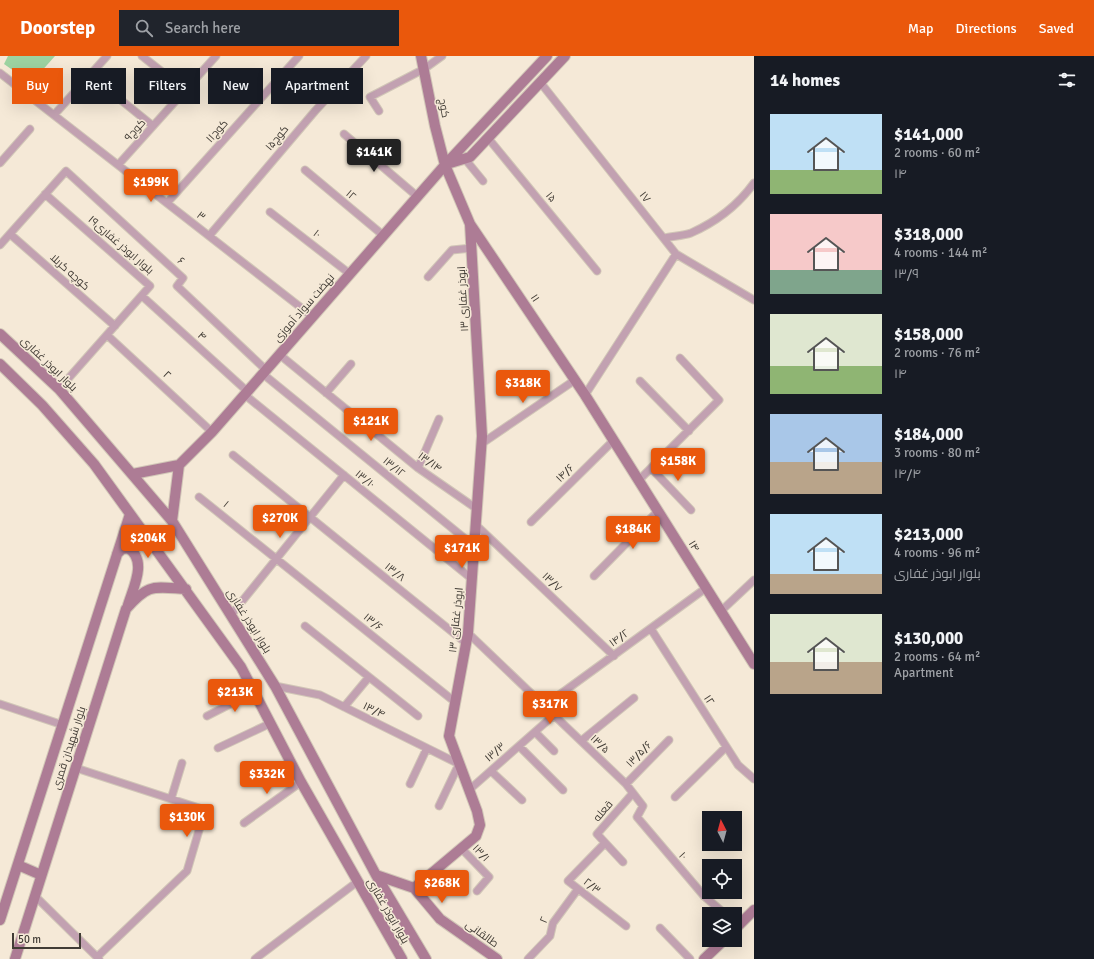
<!DOCTYPE html>
<html lang="en">
<head>
<meta charset="utf-8">
<style>
	:root { --surface:#171b24; --page:#20242c; --text:#f1f3f6; --muted:#9ea1a6; --accent:#ea580c }
	body { margin:0; font-family:Signika,Cairo,sans-serif; background:var(--page); color:var(--text); height:100vh; display:flex; flex-direction:column; font-size:15px; white-space:nowrap }
	* { box-sizing:border-box; margin:0 }
	p { font-size:13px; color:var(--muted) }
	.icon { flex:none; width:22px; height:22px; fill:none; stroke:currentColor; stroke-width:2; stroke-linecap:round; stroke-linejoin:round }
	.map { position:relative; flex:1; overflow:hidden }
	.details { display:flex; flex-direction:column; background:var(--surface); width:340px }
	.details>* { flex:none }
	.banner { position:absolute; left:12px; top:12px; width:380px; height:36px; display:flex; gap:8px }
	.needle { width:26px; rotate:354deg }
	.fabs { position:absolute; left:702px; top:755px; display:grid; gap:8px }
	.fabs a { display:grid; place-items:center; width:40px; height:40px; border-radius:0px; background:var(--surface); box-shadow:0 4px 16px #0002; font-size:20px }
	.scale { position:absolute; left:12px; bottom:10px; width:69px; box-sizing:border-box; padding-left:4px; border:2px solid #413c35; border-top:0; font-size:11px; line-height:14px; white-space:nowrap; color:#413c35; -webkit-text-stroke:3px #f5e9d7; paint-order:stroke }
	.price { position:absolute; translate:-50% -34px; padding:0 9px; border-radius:4px; background:var(--accent); color:#fff; font-size:13px; line-height:26px; filter:drop-shadow(0 1px 2px #0008) }
	.price::after { content:''; position:absolute; left:50%; top:24px; width:12px; height:9px; margin-left:-6px; background:inherit; clip-path:polygon(0 0,100% 0,50% 100%) }
	.price.selected { background:#222; color:#fff }
	ul { padding:0; list-style:none }
	li { display:flex; align-items:center; gap:12px; height:100px; padding:0 16px }
	li span { display:grid; place-items:center; flex:none; width:112px; height:80px; border-radius:0px; color:#555 }
	li>.icon { margin-inline-start:auto }
	span .icon { width:48px; height:48px; fill:#fffc; stroke-width:1 }
	li b { font-size:17px }
	h2 { display:flex; justify-content:space-between; align-items:center; height:48px; padding:0 16px; font-size:17px }
	.chip { padding:0 14px; border-radius:0px; background:var(--surface); box-shadow:0 4px 16px #0002; font-size:14px; line-height:36px }
	.chip.selected { background:var(--accent); color:#fff }
	header { display:flex; align-items:center; gap:24px; box-sizing:border-box; height:56px; padding:0 20px; background:var(--accent); color:#fff }
	header strong { font-size:19px }
	nav { display:flex; gap:22px; margin-inline-start:auto; font-size:14px }
	.search { width:280px; height:36px; background:var(--page); display:flex; align-items:center; gap:10px; box-sizing:border-box; padding:0 14px; border-radius:0px; color:var(--muted); font-size:15px }
	main { display:flex; flex:1; min-height:0 }
	.map>svg:first-child { display:block }
	.green { fill:#9dd3a1 }
	.lines { fill:none; stroke-linecap:round; stroke-linejoin:round }
	.street-casing { stroke:#d1c6b7; stroke-width:9 }
	.secondary-casing { stroke:#d1c6b7; stroke-width:12 }
	.street { stroke:#c2a1b1; stroke-width:7 }
	.secondary { stroke:#ad7c95; stroke-width:10 }
	.labels { text-anchor:middle; dominant-baseline:central; stroke-width:3; stroke-linejoin:round; paint-order:stroke }
	.street-label { font-size:11px; fill:#413c35; stroke:#f5e9d7 }
</style>
</head>
<body>
<header>
<strong>Doorstep</strong>
<div class="search"><svg class="icon" aria-label="search" viewBox="0 0 24 24"><circle cx="10" cy="10" r="6"/><path d="M15 15l6 6"/></svg>Search here</div>
<nav><a>Map</a><a>Directions</a><a>Saved</a></nav>
</header>
<main>
<div class="map">
<svg width="754" height="903" viewBox="0 0 754 903">
	<rect width="100%" height="100%" fill="#f5e9d7"/>
	<path class="green" d="M8 0H55L31 27 4 8Z"/>
	<g class="lines">
		<g class="street-casing">
			<path id="street" d="M142 0 185 34
				M0 17 313 261
				M540 26 676 198 754 244
				M116 40 153 70
				M379 55 370 41 424 13 442 0
				M54 59 107 0
				M344 78 418 141
				M488 82 597 215
				M465 103 483 125
				M0 107 30 73
				M118 109 216 0
				M305 114 384 180
				M45 138 150 230 59 333
				M167 147 299 0
				M270 156 350 218
				M10 178 115 270
				M209 180 315 55 366 0
				M664 182C672 180 683 180 691 177 716 166 738 149 754 127
				M0 189 66 115 183 222 177 230 266 314
				M428 221 452 194 472 192
				M142 240 248 336
				M107 279 212 376
				M280 299 418 412 477 453
				M263 318 474 490
				M640 325 689 375
				M326 337 351 308
				M245 339 472 523
				M585 339 676 198
				M481 388 575 324
				M233 399 466 587
				M418 412 439 363
				M651 412 691 454
				M639 424 719 344 680 302
				M199 441 455 646
				M531 466 614 384
				M476 469 614 600
				M594 520 658 455
				M721 555 754 524
				M231 559 344 419
				M305 570 418 660
				M651 573 738 709 754 723
				M468 577 626 728 643 750 637 761 704 840 725 858
				M275 630 320 639 459 708 439 750
				M0 648 63 669
				M544 650 706 532
				M344 651 369 621
				M207 660 254 636
				M535 676 554 695
				M581 685 634 642
				M519 690 563 734
				M218 692 269 668
				M76 712 205 754 187 815 97 901
				M491 715 522 744
				M410 728 427 692
				M626 728 669 684
				M469 734 554 659
				M675 741 726 691
				M171 743 182 707
				M244 767 301 726
				M605 787 568 825 626 870
				M461 792 489 821 477 835
				M623 806 597 778 633 737
				M35 840 99 903
				M660 872 690 903
				M255 903 357 826
				M528 903 550 880 553 867 578 833"/>
		</g>
		<g class="secondary-casing">
			<path id="secondary" d="M421 0 435 70 445 109 470 168 585 339 754 608
				M447 108 470 101 565 0
				M0 278 59 333 172 465 275 630 376 819 426 903
				M0 308 42 349 94 408 241 611 301 726 402 903
				M179 409 212 376 445 109 547 0
				M133 418 179 409
				M172 465 179 409
				M117 498 122 493 128 492C148 504 133 532 128 549
				M18 809 41 819
				M376 819 414 832 440 863 497 903
				M414 832 476 780 480 769 477 755 449 680 468 577 482 380 470 168
				M0 864 130 458
				M735 873 754 854
				M15 903 126 553C149 527 153 531 186 533
				M704 903 724 884"/>
		</g>
		<use href="#street" class="street"/>
		<use href="#secondary" class="secondary"/>
	</g>
	<g class="labels">
		<g class="street-label">
			<text transform="translate(444 52) rotate(79)">کوچ</text>
			<text transform="translate(135 74) rotate(-48)">۹کوچ</text>
			<text transform="translate(217 75) rotate(-48)">۱۱کوچ</text>
			<text transform="translate(277 82) rotate(-50)">۱۵کوچ</text>
			<text transform="translate(351 139) rotate(40)">۱۲</text>
			<text transform="translate(551 141) rotate(51)">۱۵</text>
			<text transform="translate(645 141) rotate(52)">۱۷</text>
			<text transform="translate(201 160) rotate(38)">۳</text>
			<text transform="translate(317 178) rotate(38)">۱۰</text>
			<text transform="translate(121 189) rotate(41)">بلوار ابوذر غفاری۱۹</text>
			<text transform="translate(181 205) rotate(42)">۶</text>
			<text transform="translate(70 216) rotate(42)">کوچه کربلا</text>
			<text transform="translate(535 242) rotate(56)">۱۱</text>
			<text transform="translate(463 243) rotate(-93)">۱۳ ابوذر غفاری</text>
			<text transform="translate(304 252) rotate(-49)">نهضت سواد آموزی</text>
			<text transform="translate(202 280) rotate(42)">۴</text>
			<text transform="translate(49 308) rotate(44)">بلوار ابوذر غفاری</text>
			<text transform="translate(167 319) rotate(43)">۲</text>
			<text transform="translate(430 406) rotate(36)">۱۳/۱۴</text>
			<text transform="translate(394 411) rotate(39)">۱۳/۱۲</text>
			<text transform="translate(565 417) rotate(-45)">۱۴/۶</text>
			<text transform="translate(365 423) rotate(39)">۱۳/۱۰</text>
			<text transform="translate(226 448) rotate(39)">۱</text>
			<text transform="translate(694 490) rotate(58)">۱۴</text>
			<text transform="translate(395 516) rotate(39)">۱۳/۸</text>
			<text transform="translate(552 526) rotate(44)">۱۳/۷</text>
			<text transform="translate(456 564) rotate(-84)">۱۳ ابوذر غفاری</text>
			<text transform="translate(249 565) rotate(58)">بلوار ابوذر غفاری</text>
			<text transform="translate(373 566) rotate(39)">۱۳/۶</text>
			<text transform="translate(619 582) rotate(-36)">۱۴/۲</text>
			<text transform="translate(709 644) rotate(57)">۱۲</text>
			<text transform="translate(374 654) rotate(26)">۱۳/۴</text>
			<text transform="translate(600 688) rotate(44)">۱۳/۵</text>
			<text transform="translate(69 692) rotate(-72)">بلوار شهیدان قمری</text>
			<text transform="translate(495 696) rotate(-41)">۱۳/۳</text>
			<text transform="translate(639 698) rotate(-46)">۱۳/۵/۶</text>
			<text transform="translate(603 755) rotate(-49)">قعله</text>
			<text transform="translate(481 797) rotate(47)">۱۳/۱</text>
			<text transform="translate(683 800) rotate(48)">۱۰</text>
			<text transform="translate(592 830) rotate(38)">۲/۳</text>
			<text transform="translate(388 855) rotate(60)">بلوار ابوذر غفاری</text>
			<text transform="translate(544 864) rotate(-66)">۲</text>
			<text transform="translate(482 878) rotate(36)">طالقانی</text>
		</g>
	</g>
</svg>
<div class="fabs">
<a><svg class="needle" viewBox="-14 -14 28 28"><path d="M0-13l5 13h-10z" fill="#e53935"/><path d="M0 13l5-13h-10z" fill="#9ea1a6"/></svg></a>
<a><svg class="icon" aria-label="locate" viewBox="0 0 24 24"><circle cx="12" cy="12" r="6"/><path d="M12 2v4M12 18v4M2 12h4M18 12h4"/></svg></a>
<a><svg class="icon" aria-label="layers" viewBox="0 0 24 24"><path d="M12 4l9 5-9 5-9-5zM3 14l9 5 9-5"/></svg></a>
</div>
<div class="scale">50 m</div>
<b class="price selected" style="left:374px;top:117px">$141K</b>
<b class="price" style="left:151px;top:147px">$199K</b>
<b class="price" style="left:523px;top:348px">$318K</b>
<b class="price" style="left:371px;top:386px">$121K</b>
<b class="price" style="left:678px;top:426px">$158K</b>
<b class="price" style="left:280px;top:483px">$270K</b>
<b class="price" style="left:633px;top:494px">$184K</b>
<b class="price" style="left:148px;top:503px">$204K</b>
<b class="price" style="left:462px;top:513px">$171K</b>
<b class="price" style="left:235px;top:657px">$213K</b>
<b class="price" style="left:550px;top:669px">$317K</b>
<b class="price" style="left:267px;top:739px">$332K</b>
<b class="price" style="left:187px;top:782px">$130K</b>
<b class="price" style="left:442px;top:848px">$268K</b>
<div class="banner">
<a class="chip selected">Buy</a>
<a class="chip">Rent</a>
<a class="chip">Filters</a>
<a class="chip">New</a>
<a class="chip">Apartment</a>
</div>
</div>
<section class="details">
<h2>14 homes<svg class="icon" aria-label="filters" viewBox="0 0 24 24"><path d="M4 7h16M4 17h16"/><circle cx="9" cy="7" r="2"/><circle cx="15" cy="17" r="2"/></svg></h2>
<ul>
<li><span style="background:linear-gradient(#bfe0f5 70%,#8fb573 0)"><svg class="icon" aria-label="home" viewBox="0 0 24 24"><path d="M3 11l9-7 9 7M6 9v11h12V9"/></svg></span><div><b>$141,000</b><p>2 rooms · 60 m²</p><p>۱۴</p></div></li>
<li><span style="background:linear-gradient(#f6c9c9 70%,#7fa58c 0)"><svg class="icon" aria-label="home" viewBox="0 0 24 24"><path d="M3 11l9-7 9 7M6 9v11h12V9"/></svg></span><div><b>$318,000</b><p>4 rooms · 144 m²</p><p>۱۳/۹</p></div></li>
<li><span style="background:linear-gradient(#dfe7d0 65%,#8fb573 0)"><svg class="icon" aria-label="home" viewBox="0 0 24 24"><path d="M3 11l9-7 9 7M6 9v11h12V9"/></svg></span><div><b>$158,000</b><p>2 rooms · 76 m²</p><p>۱۴</p></div></li>
<li><span style="background:linear-gradient(#a9c7e8 60%,#b9a48a 0)"><svg class="icon" aria-label="home" viewBox="0 0 24 24"><path d="M3 11l9-7 9 7M6 9v11h12V9"/></svg></span><div><b>$184,000</b><p>3 rooms · 80 m²</p><p>۱۴/۴</p></div></li>
<li><span style="background:linear-gradient(#bfe0f5 75%,#b9a48a 0)"><svg class="icon" aria-label="home" viewBox="0 0 24 24"><path d="M3 11l9-7 9 7M6 9v11h12V9"/></svg></span><div><b>$213,000</b><p>4 rooms · 96 m²</p><p>بلوار ابوذر غفاری</p></div></li>
<li><span style="background:linear-gradient(#dfe7d0 60%,#b9a48a 0)"><svg class="icon" aria-label="home" viewBox="0 0 24 24"><path d="M3 11l9-7 9 7M6 9v11h12V9"/></svg></span><div><b>$130,000</b><p>2 rooms · 64 m²</p><p>Apartment</p></div></li>
</ul>
</section>
</main>
</body>
</html>
